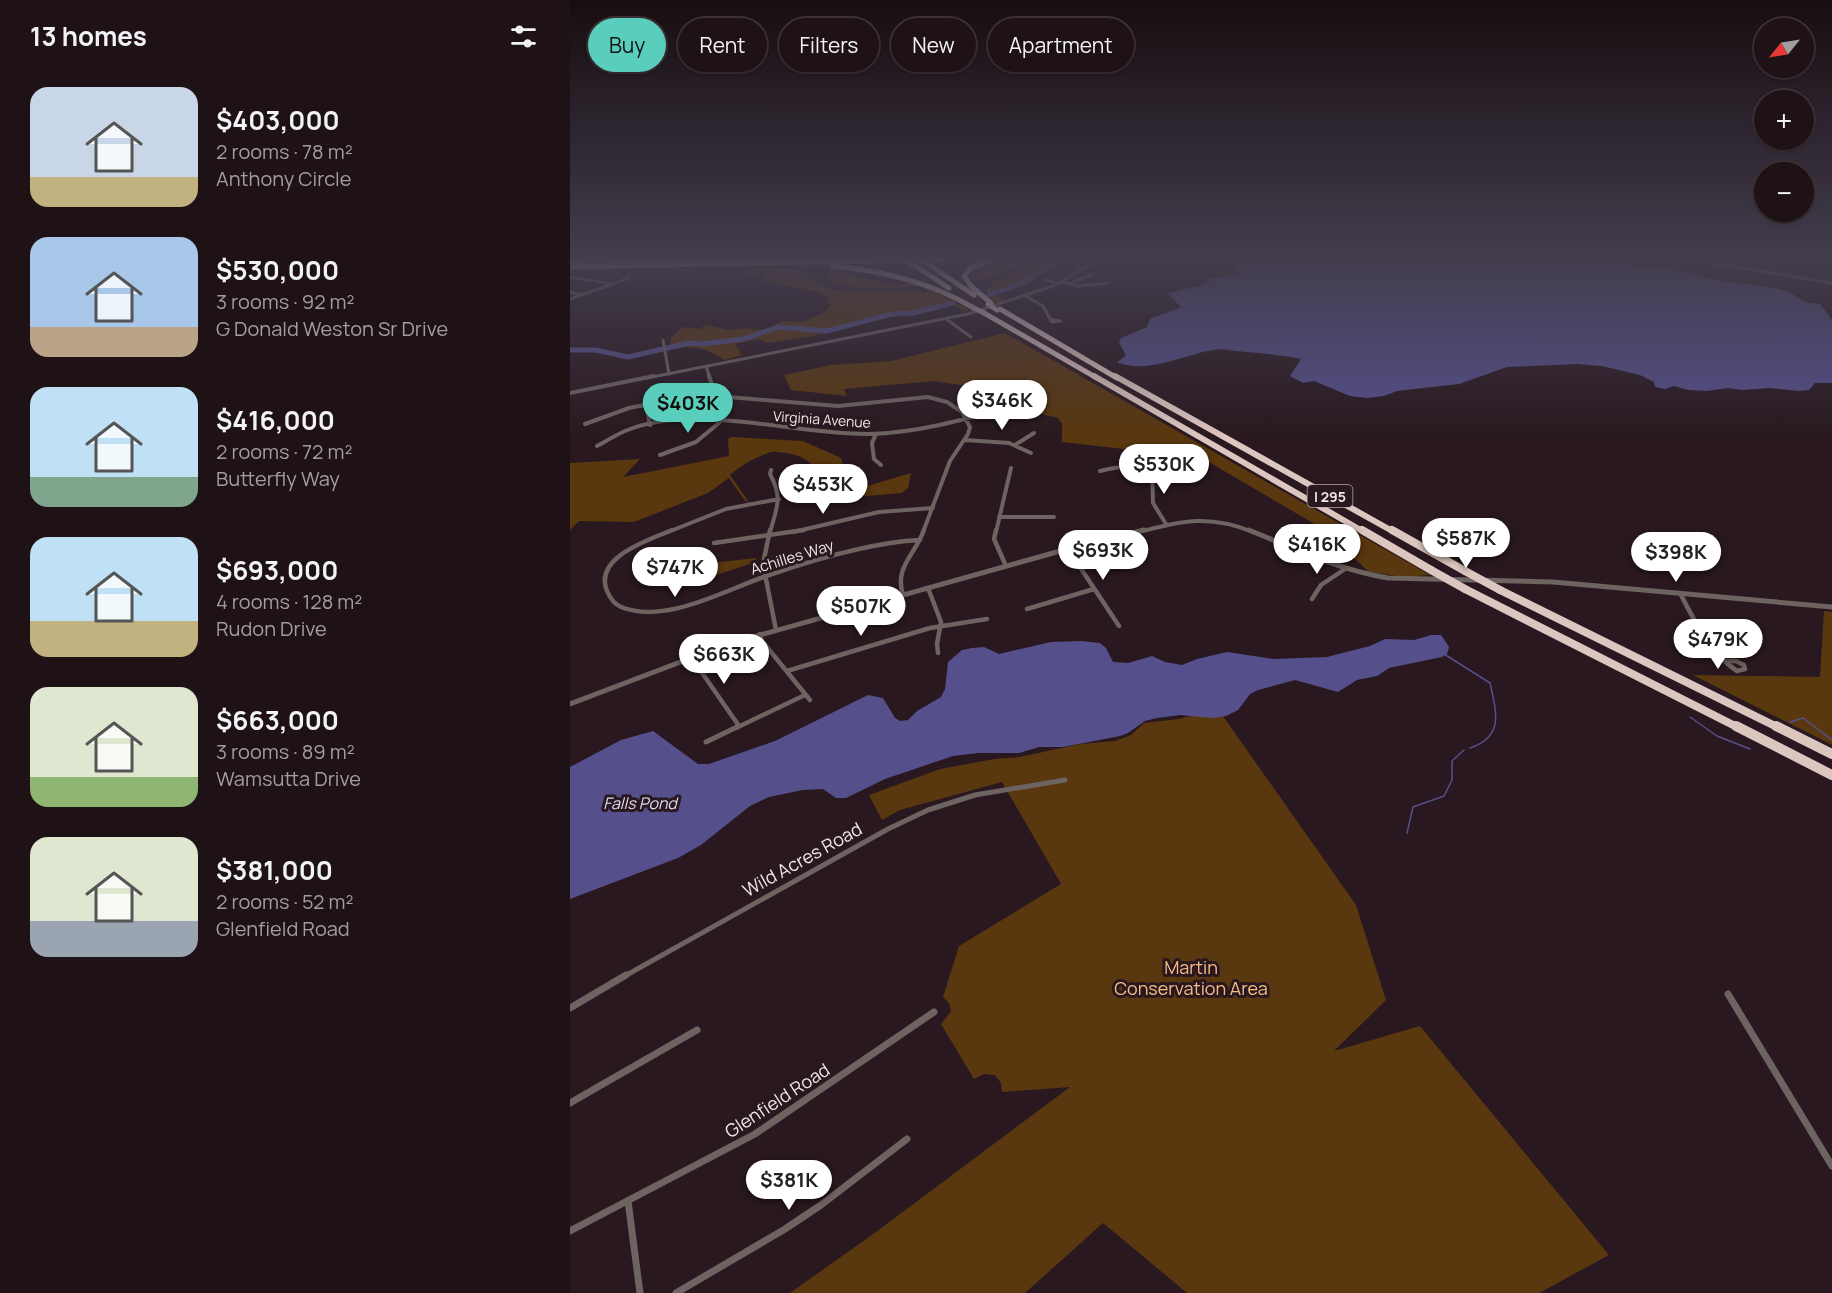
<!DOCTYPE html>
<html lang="en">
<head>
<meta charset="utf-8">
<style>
	:root { --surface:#1f1217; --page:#271b20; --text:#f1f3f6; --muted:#a19ea1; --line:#3c3236; --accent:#5acebd }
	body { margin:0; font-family:Manrope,sans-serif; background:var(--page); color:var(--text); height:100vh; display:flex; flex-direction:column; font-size:22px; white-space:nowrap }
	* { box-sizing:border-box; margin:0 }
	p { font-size:20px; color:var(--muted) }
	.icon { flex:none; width:33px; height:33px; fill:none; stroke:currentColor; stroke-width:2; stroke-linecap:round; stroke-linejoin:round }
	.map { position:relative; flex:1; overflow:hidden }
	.drawer { display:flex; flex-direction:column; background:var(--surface); width:570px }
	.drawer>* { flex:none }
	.hud { position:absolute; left:18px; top:18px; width:570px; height:54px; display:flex; gap:12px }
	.needle { width:39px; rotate:240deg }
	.tools { position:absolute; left:1184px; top:18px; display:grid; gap:12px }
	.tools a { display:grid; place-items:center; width:60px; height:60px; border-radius:50%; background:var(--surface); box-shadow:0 2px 4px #0004,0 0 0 2px var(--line); font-size:30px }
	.price { position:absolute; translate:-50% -51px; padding:0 14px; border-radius:21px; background:#fff; color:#222; font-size:20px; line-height:39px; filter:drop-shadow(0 2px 3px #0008) }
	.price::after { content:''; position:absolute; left:50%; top:36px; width:18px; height:14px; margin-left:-9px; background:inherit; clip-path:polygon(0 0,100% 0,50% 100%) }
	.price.active { background:var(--accent); color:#111 }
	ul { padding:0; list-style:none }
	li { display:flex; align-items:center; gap:18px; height:150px; padding:0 30px }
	li span { display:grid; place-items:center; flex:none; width:168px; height:120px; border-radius:18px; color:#555 }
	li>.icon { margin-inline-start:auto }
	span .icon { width:72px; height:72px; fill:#fffc; stroke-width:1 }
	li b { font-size:26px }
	h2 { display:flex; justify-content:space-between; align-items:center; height:72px; padding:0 30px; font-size:26px }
	.chip { padding:0 21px; border-radius:27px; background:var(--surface); box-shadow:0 2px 4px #0004,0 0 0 2px var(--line); font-size:21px; line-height:54px }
	.chip.active { background:var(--accent); color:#111 }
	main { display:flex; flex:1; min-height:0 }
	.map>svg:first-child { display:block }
	.green { fill:#59370f }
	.water { fill:#55508b }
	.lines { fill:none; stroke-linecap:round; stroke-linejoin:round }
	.stream { stroke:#55508b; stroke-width:1.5 }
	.river { stroke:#55508b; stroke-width:5 }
	.minor-far4 { stroke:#6d6361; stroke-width:3 }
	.minor-far3 { stroke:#6d6361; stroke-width:4 }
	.minor-far2 { stroke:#6d6361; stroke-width:4.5 }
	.minor-far1 { stroke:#6d6361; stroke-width:5 }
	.minor { stroke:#6d6361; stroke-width:7 }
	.tertiary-far1 { stroke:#6d6361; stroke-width:4 }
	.tertiary { stroke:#6d6361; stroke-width:5 }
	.motorway-far3 { stroke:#ddc5c0; stroke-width:5 }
	.motorway-far2 { stroke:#ddc5c0; stroke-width:6 }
	.motorway-far1 { stroke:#ddc5c0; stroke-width:8 }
	.motorway { stroke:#ddc5c0; stroke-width:10 }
	.motorway-bridge-far1 { stroke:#ddc5c0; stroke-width:5 }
	.motorway-bridge { stroke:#ddc5c0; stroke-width:8 }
	.labels { text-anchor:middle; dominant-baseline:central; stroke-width:6; stroke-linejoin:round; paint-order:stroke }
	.far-street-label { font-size:14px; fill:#f2e6ea; stroke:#29181f }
	.shield { fill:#29181f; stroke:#b6a8ad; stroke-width:1.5 }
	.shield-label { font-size:14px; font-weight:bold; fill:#f2e6ea }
	.street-label { font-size:15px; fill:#f2e6ea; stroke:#29181f }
	.water-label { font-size:16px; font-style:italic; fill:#dedef0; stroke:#29181f }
	.near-street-label { font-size:18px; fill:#f2e6ea; stroke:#29181f }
	.near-park-label { font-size:18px; fill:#f6bc83; stroke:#29181f }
</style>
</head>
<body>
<main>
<section class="drawer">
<h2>13 homes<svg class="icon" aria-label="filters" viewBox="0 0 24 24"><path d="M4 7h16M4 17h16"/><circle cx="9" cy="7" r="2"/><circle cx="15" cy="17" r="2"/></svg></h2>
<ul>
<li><span style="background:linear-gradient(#c9d6e8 75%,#c2b280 0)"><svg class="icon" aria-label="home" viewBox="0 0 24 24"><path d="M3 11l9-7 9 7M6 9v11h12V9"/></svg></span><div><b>$403,000</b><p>2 rooms · 78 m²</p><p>Anthony Circle</p></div></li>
<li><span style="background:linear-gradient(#a9c7e8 75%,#b9a48a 0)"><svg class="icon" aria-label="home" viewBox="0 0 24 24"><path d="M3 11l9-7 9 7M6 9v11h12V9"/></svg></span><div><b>$530,000</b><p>3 rooms · 92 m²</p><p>G Donald Weston Sr Drive</p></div></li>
<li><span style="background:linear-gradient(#bfe0f5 75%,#7fa58c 0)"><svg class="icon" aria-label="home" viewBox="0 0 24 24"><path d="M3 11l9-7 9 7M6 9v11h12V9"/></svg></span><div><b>$416,000</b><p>2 rooms · 72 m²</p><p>Butterfly Way</p></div></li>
<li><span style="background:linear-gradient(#bfe0f5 70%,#c2b280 0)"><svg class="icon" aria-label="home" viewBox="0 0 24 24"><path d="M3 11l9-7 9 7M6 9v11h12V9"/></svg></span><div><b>$693,000</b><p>4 rooms · 128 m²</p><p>Rudon Drive</p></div></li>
<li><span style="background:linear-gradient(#dfe7d0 75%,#8fb573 0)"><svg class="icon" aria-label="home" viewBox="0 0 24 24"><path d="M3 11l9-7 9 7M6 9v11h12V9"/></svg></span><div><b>$663,000</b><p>3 rooms · 89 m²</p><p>Wamsutta Drive</p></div></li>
<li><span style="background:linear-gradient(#dfe7d0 70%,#9aa5b1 0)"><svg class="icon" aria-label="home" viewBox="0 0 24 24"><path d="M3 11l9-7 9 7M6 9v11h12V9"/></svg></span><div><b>$381,000</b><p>2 rooms · 52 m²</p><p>Glenfield Road</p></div></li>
</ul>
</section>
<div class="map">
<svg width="1262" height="1293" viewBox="0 0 1262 1293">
	<rect width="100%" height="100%" fill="#29181f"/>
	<path class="green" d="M456 261 422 278 400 280 416 268Z
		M491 261 456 285 425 294 435 301 426 303 416 292C425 273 471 261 491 261Z
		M186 267H209L231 271 247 284 271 291 365 292 400 310 394 312 384 305 347 315 319 317 248 335 198 343 188 339 165 344 172 355 155 360C135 347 123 346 100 349L101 338 112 327 129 329 136 325 158 330 175 328 194 330 213 321 232 322 252 314 262 305 255 302 260 298 249 292 193 281 197 275 195 273H175Z
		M259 270 328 285 342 282 351 286C329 287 269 294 256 276Z
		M435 333 860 575 834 577 799 572 753 529 632 458 492 442V424L488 418 467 413 474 397 441 392 414 402 404 387 364 381 274 389 277 396 221 390 214 375 261 365 321 361Z
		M161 437 233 441 271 458 278 481 294 487 341 473 338 488 332 493 249 500C254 474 243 457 216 453 212 453 206 451 202 452 189 455 170 466 160 475L178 501 176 502 159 478 138 493 64 522 9 521 0 530V463L70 459 53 477 159 456 158 439Z
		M186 558V562L106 588 98 563 132 564Z
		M1254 611 1262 612V745L1123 675 1250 677Z
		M648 709 786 905 816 1000 764 1051 850 1026 1039 1255 969 1293H617L533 1223 455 1293H220L306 1232 500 1087 432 1092 431 1083 425 1075 414 1074 404 1079 371 1024 381 1011 379 1003 373 997 389 946 491 884 432 782 330 810 312 820 299 795 370 769 424 759 450 757 510 744 545 741 561 735 574 723 609 719Z"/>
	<path class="water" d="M714 256H1031L1047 260 1064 268 1079 270 1094 268 1150 281 1200 287 1217 291 1238 303 1250 304 1262 320V383H1245L1239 390 1229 391 1201 388 1171 390 1158 388 1137 391 1118 390 1104 386 1095 389 1085 387 1084 382 1070 375 1032 366 1007 364 937 367 889 384 827 391 814 396 797 398 780 396 744 381 733 383 720 376 731 359C704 353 677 353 651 349 620 351 578 376 547 362L556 356 549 342 551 338 577 327 580 319 611 307 598 294C612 287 628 289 640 282L637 279 639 278 670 275 671 272 664 267C681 261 697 262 714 256Z
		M861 635H871L879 647 877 654 872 657 819 668 807 676 787 680 768 692 725 680 688 690 680 694 668 710 656 716 642 718 610 715 587 718 575 721 558 733 550 736 493 747H469L449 753H409L383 756 315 779 276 798H266L253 789 233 790 199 797 180 806 131 845 108 858 0 899V767L51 740 83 731 128 764H139L205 741 298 695 313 698 325 718 330 721 338 720 347 711 371 697 375 689 378 662 392 650 402 648 414 647 429 654 481 642 511 641 530 643 536 648 543 662 558 663 582 656 595 662 612 665 627 659 657 652 703 659 757 657 800 646 815 639 844 640Z"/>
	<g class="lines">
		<path class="stream" d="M874 654 920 683C926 712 935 736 900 748
			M1120 717 1147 736 1180 749
			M1220 722 1233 718 1262 740
			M837 833 843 807 874 796 882 780V761L894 750"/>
		<path class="river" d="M419 294C446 287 469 278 487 256
			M0 350H26L58 357 119 343 132 344 174 339 208 327 257 331 322 314 343 313 383 303"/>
		<path class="minor-far4" d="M1099 256 1262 283
			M1150 256 1158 265
			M0 277 43 284
			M475 279 488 284
			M493 282 508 286 538 283
			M498 284 523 274
			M0 292 13 295
			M456 296 473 306 480 319
			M0 299 59 278
			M376 319 401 337
			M480 319 491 321 482 322Z
			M93 340 99 374
			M136 366 140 378
			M77 378 398 314 486 285 533 256"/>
		<path class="minor-far3" d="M139 376 144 391 158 397 268 406 358 397 377 402 392 412 400 427 398 434 380 461 353 532
			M0 393 84 376
			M76 405 80 425
			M15 424 59 408 144 391
			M306 434 302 443 304 459 311 465
			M395 440 439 443 461 453
			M445 445 464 433
			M27 446C36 441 46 435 55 431 125 402 225 435 299 434 348 433 396 419 442 406
			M90 455 126 442 150 422
			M582 466 583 503 596 524
			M530 471C562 463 591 464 622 477
			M429 517H484
			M98 532 156 509 209 499
			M200 532C207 507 213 498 200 474L201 470
			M223 532 309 512 363 508
			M426 532 441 468"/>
		<path class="minor-far2" d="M102 530C79 540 23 557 37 591 40 598 44 604 51 607 96 625 157 589 199 575 243 560 304 542 350 540
			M200 530 193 564 206 630
			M426 530 424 539 436 566
			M144 543 234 530
			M498 549 549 626
			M358 588 371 622 367 644 368 653
			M265 595 271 612
			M333 595C324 567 345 555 354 530
			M1111 595C1125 622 1141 654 1167 671L1175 669 1174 665 1166 661H1156
			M742 599 751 585 775 569
			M457 609 524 589
			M190 634 192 641 240 700
			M121 657 169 726
			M217 671 360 628 417 619
			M166 728 235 695"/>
		<path class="minor-far1" d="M136 742 169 726
			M53 977 318 829 358 810 405 795 495 780"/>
		<path class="minor" d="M1158 994 1262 1166
			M0 1008 56 975
			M0 1103 127 1030
			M58 1201 70 1293
			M0 1231 185 1134 364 1012
			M106 1293 215 1229 251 1205 337 1139"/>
		<path class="tertiary-far1" d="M568 532C612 521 639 514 683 532"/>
		<path class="tertiary" d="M679 530C725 549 769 570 818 578L983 582 1262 607
			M0 704 158 644 487 552 574 530"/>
		<path class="motorway-far3" d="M0 261 234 256
			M339 262 379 288
			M355 262 404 295
			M418 262 401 268 394 276 401 286 421 303
			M262 266C313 271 360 282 404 308
			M0 267 513 256
			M430 309 547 378
			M414 313 527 378"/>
		<path class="motorway-far2" d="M524 376 794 532
			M545 376 824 532"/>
		<path class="motorway-far1" d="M792 530 861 570
			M822 530 895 571
			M895 589 1169 728
			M930 590 1209 728"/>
		<path class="motorway" d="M1166 726 1262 775
			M1206 726 1262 754"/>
		<path class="motorway-bridge-far1" d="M329 256 339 262
			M346 256 355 262
			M418 304 427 310
			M404 308 414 313"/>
		<path class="motorway-bridge" d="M861 570 895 589
			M895 571 930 590"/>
	</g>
	<linearGradient id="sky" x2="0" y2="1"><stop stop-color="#170d11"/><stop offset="0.59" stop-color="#433d4d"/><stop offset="1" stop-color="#433d4d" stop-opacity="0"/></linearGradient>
	<rect width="1262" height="437" fill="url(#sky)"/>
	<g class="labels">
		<g class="far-street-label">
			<text transform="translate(252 419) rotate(4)">Virginia Avenue</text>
		</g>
		<rect class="shield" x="737.5" y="485" width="45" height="22" rx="4.5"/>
		<g class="shield-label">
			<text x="760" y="496">I 295</text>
		</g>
		<g class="street-label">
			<text transform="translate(222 557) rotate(-17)">Achilles Way</text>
		</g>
		<g class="water-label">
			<text x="70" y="803">Falls Pond</text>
		</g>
		<g class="near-street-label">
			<text transform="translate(232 859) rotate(-29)">Wild Acres Road</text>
			<text transform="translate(207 1100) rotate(-33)">Glenfield Road</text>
		</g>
		<g class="near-park-label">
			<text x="621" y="967">Martin<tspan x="621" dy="21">Conservation Area</tspan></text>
		</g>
	</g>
</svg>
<div class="tools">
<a><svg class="needle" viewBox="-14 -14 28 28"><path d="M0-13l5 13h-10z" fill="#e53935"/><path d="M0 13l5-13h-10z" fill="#a19ea1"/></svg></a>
<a>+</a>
<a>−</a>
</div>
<b class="price" style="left:432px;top:431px">$346K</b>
<b class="price active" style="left:118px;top:434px">$403K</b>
<b class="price" style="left:594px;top:495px">$530K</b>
<b class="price" style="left:253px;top:515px">$453K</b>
<b class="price" style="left:896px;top:569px">$587K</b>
<b class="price" style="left:747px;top:575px">$416K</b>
<b class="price" style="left:533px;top:581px">$693K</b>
<b class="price" style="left:1106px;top:583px">$398K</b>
<b class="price" style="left:105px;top:598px">$747K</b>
<b class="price" style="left:291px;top:637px">$507K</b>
<b class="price" style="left:1148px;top:670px">$479K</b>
<b class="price" style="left:154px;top:685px">$663K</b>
<b class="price" style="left:219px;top:1211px">$381K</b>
<div class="hud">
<a class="chip active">Buy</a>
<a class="chip">Rent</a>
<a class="chip">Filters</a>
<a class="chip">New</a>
<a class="chip">Apartment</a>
</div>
</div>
</main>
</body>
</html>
